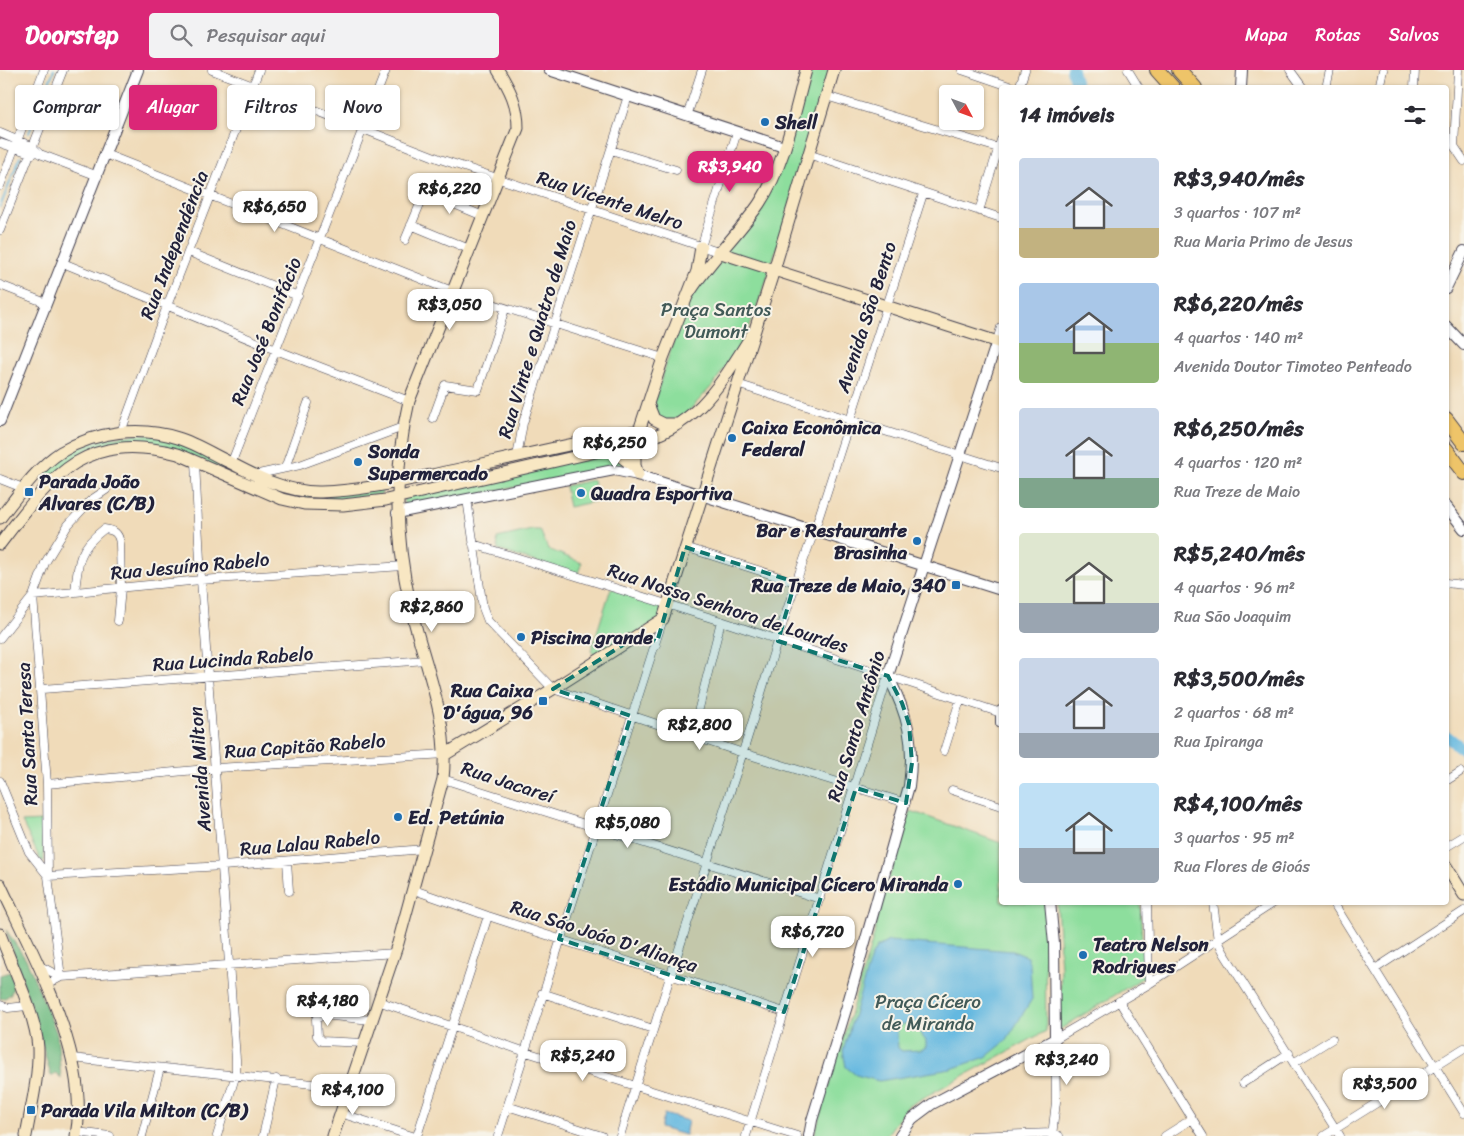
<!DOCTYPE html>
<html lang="pt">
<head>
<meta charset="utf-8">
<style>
	:root { --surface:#fff; --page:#f2f2f3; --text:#2b2b33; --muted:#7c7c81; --accent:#db2777 }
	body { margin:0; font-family:Sriracha,sans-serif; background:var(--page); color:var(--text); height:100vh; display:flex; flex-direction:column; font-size:19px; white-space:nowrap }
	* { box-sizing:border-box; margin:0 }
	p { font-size:16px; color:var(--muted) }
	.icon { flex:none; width:28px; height:28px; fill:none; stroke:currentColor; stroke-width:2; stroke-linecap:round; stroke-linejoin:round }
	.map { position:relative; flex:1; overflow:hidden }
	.drawer { position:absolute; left:999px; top:15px; width:450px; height:820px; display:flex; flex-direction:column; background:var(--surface); border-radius:5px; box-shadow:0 1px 4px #0004 }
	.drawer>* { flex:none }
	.top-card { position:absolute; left:15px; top:15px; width:475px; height:45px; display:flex; gap:10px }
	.needle { width:32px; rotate:131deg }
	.fabs { position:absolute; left:939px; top:15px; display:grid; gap:10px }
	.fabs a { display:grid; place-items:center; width:45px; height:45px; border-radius:5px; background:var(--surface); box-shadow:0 1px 4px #0004; font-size:25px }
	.price { position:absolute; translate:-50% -42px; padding:0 11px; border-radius:10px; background:#fff; color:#222; font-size:16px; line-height:32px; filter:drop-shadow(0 1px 2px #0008) }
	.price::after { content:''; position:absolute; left:50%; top:30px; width:15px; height:11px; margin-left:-8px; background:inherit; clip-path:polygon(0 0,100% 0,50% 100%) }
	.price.active { background:var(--accent); color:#fff }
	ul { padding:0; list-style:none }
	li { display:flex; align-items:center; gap:15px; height:125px; padding:0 20px }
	li span { display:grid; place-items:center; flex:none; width:140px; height:100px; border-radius:5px; color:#555 }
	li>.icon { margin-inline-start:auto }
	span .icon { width:60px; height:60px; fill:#fffc; stroke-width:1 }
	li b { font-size:21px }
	h2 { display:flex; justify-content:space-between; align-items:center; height:60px; padding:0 20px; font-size:21px }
	.tag { padding:0 18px; border-radius:5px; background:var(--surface); box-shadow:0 1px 4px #0004; font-size:18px; line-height:45px }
	.tag.active { background:var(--accent); color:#fff }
	header { display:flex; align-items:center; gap:30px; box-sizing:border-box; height:70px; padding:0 25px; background:var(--accent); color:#fff }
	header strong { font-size:24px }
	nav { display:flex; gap:28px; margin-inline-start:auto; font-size:18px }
	.search { width:350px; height:45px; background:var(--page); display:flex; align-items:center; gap:12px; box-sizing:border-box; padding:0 18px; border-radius:5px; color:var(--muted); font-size:19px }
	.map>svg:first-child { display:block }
	.green { fill:#8dde9d; stroke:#58806c }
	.forest { fill:#72bd84; stroke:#4a7060 }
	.water { fill:#63b8e0; stroke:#426d8e; fill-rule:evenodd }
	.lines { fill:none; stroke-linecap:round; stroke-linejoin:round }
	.stream { stroke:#63b8e0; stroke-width:2 }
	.river { stroke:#63b8e0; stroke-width:12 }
	.minor-casing { stroke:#413e4e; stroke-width:9 }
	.tertiary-casing { stroke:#413e4e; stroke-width:12 }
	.secondary-casing { stroke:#413e4e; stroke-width:13 }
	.motorway-casing { stroke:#413e4e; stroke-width:16 }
	.minor { stroke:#fff; stroke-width:8 }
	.tertiary { stroke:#fff; stroke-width:10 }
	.secondary { stroke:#f8e7c3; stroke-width:11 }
	.motorway { stroke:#eec469; stroke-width:14 }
	.marked { fill:#0f766e; fill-opacity:0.2; stroke:#0f766e; stroke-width:4; stroke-dasharray:10 6; stroke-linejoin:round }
	.poi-dot { fill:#1f6fb2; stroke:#f7f3e8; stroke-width:2 }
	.labels { text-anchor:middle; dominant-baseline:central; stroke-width:4; stroke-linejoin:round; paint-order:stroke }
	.poi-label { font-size:19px; font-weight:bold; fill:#22223b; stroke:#f7f3e8; text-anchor:start }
	.street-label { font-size:19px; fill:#22223b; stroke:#f7f3e8 }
	.park-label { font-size:19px; fill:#425a58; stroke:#f7f3e8 }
</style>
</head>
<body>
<header>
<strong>Doorstep</strong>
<div class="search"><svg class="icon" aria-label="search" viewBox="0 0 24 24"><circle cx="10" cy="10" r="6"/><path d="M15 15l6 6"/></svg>Pesquisar aqui</div>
<nav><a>Mapa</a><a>Rotas</a><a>Salvos</a></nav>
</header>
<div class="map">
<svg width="1464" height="1066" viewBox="0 0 1464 1066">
	<rect width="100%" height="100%" fill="#f7f3e8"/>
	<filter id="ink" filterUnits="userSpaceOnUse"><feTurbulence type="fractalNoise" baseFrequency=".02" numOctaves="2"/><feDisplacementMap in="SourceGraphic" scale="10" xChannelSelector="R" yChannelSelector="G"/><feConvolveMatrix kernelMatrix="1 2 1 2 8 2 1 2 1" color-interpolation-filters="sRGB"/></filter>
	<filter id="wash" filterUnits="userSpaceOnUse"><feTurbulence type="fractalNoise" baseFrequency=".0096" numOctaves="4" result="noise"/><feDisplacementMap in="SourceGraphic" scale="20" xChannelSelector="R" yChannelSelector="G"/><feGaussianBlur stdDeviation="1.12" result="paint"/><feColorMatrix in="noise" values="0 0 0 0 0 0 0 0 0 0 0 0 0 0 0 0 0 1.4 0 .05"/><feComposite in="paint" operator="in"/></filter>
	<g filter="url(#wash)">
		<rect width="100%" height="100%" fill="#f0dbb9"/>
		<path class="green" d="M811 0H832L766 212 746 266 713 315 687 343 674 350H659L653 335 687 229 771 119Z
			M149 364 178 371 288 420 380 417 382 424 317 432 287 427 175 379 118 374 86 380 47 410 41 403C78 373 101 366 149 364Z
			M611 380 627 394 405 440 403 427Z
			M593 410 597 431 569 437 565 416Z
			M532 460H540L548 479 582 493 577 505 498 480 497 468Z
			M611 518 663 534 659 549 598 589 591 581Z
			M911 741 1001 773V832L1046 833C1048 846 1052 862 1045 874L1046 961 908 1036 886 1066H814L874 865 879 838Z
			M42 751 44 791H41L22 752Z
			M1057 833H1140L1144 907 1059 960 1061 898Z"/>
		<path class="forest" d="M6 860 27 891 57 964 61 1008 56 1003 51 1006 36 953Z
			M10 902C14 913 16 927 0 929V905Z"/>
		<path class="water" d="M889 871 1013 881 1027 887 1030 895 1032 929 1006 971 986 987 951 999 879 1011 856 1005 846 997 843 981 871 887 877 877ZM908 953 917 959 926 971V977L921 980 902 981 898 978 897 962 900 955Z
			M664 1044 688 1051 685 1065 660 1058Z"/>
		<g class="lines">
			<path class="stream" d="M29 63 54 0
				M0 137 20 87"/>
			<path class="river" d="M1072 0 1077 18
				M1446 666 1464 680"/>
		</g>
	</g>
	<g filter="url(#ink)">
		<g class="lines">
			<g class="minor-casing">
				<path id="minor" d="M212 0 440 89 718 182
					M962 0 1015 18
					M1128 0 1139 18
					M1290 0 1303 18
					M1458 0 1454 76 1464 91
					M1019 18 1025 0
					M1326 18 1330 0
					M1379 18 1383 0
					M1414 18 1415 0
					M826 26 998 78
					M687 46 702 0
					M0 63 31 76 40 84 98 106
					M0 73 33 84
					M611 80 676 100
					M105 84 452 221 663 288
					M808 84 1001 148
					M0 116 44 0
					M979 141 1001 70
					M411 155 469 179
					M0 160 63 0
					M405 170 425 122 483 146
					M701 177 737 62
					M189 182 298 226
					M63 193 276 280 409 331
					M0 215 46 233
					M997 271 1001 257
					M737 314 1001 398
					M433 348 445 315 478 320 505 239
					M121 362 167 236 259 0
					M517 387 523 353 628 26
					M195 392 201 510 236 989V1004L217 1066
					M231 394 386 0
					M285 398 308 333
					M254 405 300 395 403 357
					M0 409 23 418
					M467 429 483 538 488 551 553 619 743 683 906 733
					M473 474 721 551 1001 643
					M685 477 795 512
					M1446 513 1464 515
					M75 522C78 491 79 478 104 459 114 460 119 463 120 474L121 518 118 551
					M642 563 656 576
					M0 568 33 526 201 510 403 496
					M42 619 426 590
					M692 666 721 551
					M944 681 960 630
					M443 709 820 829
					M0 711 29 782 48 806 223 796 424 779
					M1446 711 1460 702
					M47 714 217 698 446 684
					M952 720 1001 736
					M1446 777 1464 766
					M287 791 289 821
					M414 820 488 846 784 942
					M1147 832 1149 914
					M1213 832 1218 871 1224 883 1340 1066
					M1333 832 1464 1043
					M38 895 61 907
					M1375 899 1464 841
					M61 907 48 806 47 714 33 526 45 493 68 455 91 430 106 420
					M46 915 61 907 395 883
					M542 923 653 959
					M378 931 523 981 797 1066
					M1119 931 1203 1066
					M0 935 8 938 27 936
					M364 973 321 971 317 966 316 949 323 945 371 950
					M72 988 349 1018
					M1295 992 1332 969
					M1243 1013 1289 983
					M507 1036 602 1066
					M340 1043 412 1066
					M76 1062 110 1066
					M142 1066 160 998
					M263 1066 276 1009
					M417 1066 488 846
					M498 1066 663 549
					M620 1066C659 938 701 812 742 685 766 610 786 535 814 462L923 124
					M746 1066 888 606
					M971 1066 1052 1063 1059 1066
					M1052 1066 1056 1032 1055 969 1149 914 1275 832
					M1165 1066 1192 1049
					M1324 1066 1464 978"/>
			</g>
			<g class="tertiary-casing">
				<path id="tertiary" d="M549 0 784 77
					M1241 18 1242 0
					M1446 218 1464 181
					M1446 256 1464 275
					M0 351 138 0
					M1446 436 1464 459
					M397 443 614 400 638 405 1001 520
					M1001 641V653
					M809 1066 812 1050 847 936 909 716C915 672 908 645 888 606L997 271
					M900 1066 912 1049 932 1034 1055 969 1054 874 1050 832"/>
			</g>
			<g class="secondary-casing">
				<path id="secondary" d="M718 182 1001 273
					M688 225C708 192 737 166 759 134 785 95 794 44 806 0
					M648 334 654 349 664 354H679
					M611 379 636 398
					M638 405 635 395V373L663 288 697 201 701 177
					M0 448C18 425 36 398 61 382 96 361 140 356 178 368 195 373 212 384 229 392 257 407 289 423 321 422 366 421 411 409 455 400 517 386 578 373 640 360
					M0 474C52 406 83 360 178 384L282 429 304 434 343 435 386 430 635 373C701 354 720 314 755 260
					M446 684 553 619 663 549 774 200 834 0
					M1446 796 1464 825
					M0 814C33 885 91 987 76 1066
					M0 864C12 896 36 945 38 978 39 1007 31 1037 26 1066
					M333 1066 398 873 443 709C450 647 423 593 410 534 395 466 393 399 409 331L518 58C518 35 510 19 498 0"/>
			</g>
			<g class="motorway-casing">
				<path id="motorway" d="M1157 0 1173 18
					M1179 0 1195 18
					M1446 349 1464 373
					M1446 379 1464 403"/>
			</g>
			<use href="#minor" class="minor"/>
			<use href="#tertiary" class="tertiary"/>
			<use href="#secondary" class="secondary"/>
			<use href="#motorway" class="motorway"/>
		</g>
	</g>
	<path class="marked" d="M685 477 795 512 778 571 888 606 902 633 909 654 912 693 906 733 856 718 784 942 559 869 631 646 553 619 642 563 657 572Z"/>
	<g class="poi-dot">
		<circle cx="765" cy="52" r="5"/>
		<circle cx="732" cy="368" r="5"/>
		<circle cx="358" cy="392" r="5"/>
		<rect x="24" y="417" width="10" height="10" rx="2.5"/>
		<circle cx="581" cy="423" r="5"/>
		<circle cx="917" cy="471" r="5"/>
		<rect x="951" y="510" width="10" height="10" rx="2.5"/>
		<circle cx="521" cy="567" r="5"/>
		<rect x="538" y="626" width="10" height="10" rx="2.5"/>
		<circle cx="398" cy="747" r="5"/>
		<circle cx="958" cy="814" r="5"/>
		<circle cx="1083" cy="885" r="5"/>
		<rect x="26" y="1035" width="10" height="10" rx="2.5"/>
	</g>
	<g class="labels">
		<g class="poi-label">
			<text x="775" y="52">Shell</text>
			<text x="742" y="357">Caixa Econômica<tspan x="742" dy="22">Federal</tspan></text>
			<text x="368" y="381">Sonda<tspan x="368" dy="22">Supermercado</tspan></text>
			<text x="39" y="411">Parada João<tspan x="39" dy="22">Alvares (C/B)</tspan></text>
			<text x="591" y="423">Quadra Esportiva</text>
			<text x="907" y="460" text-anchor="end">Bar e Restaurante<tspan x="907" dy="22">Brasinha</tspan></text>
			<text x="946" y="515" text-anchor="end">Rua Treze de Maio, 340</text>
			<text x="531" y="567">Piscina grande</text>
			<text x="533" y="620" text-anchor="end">Rua Caixa<tspan x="533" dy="22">D'água, 96</tspan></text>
			<text x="408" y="747">Ed. Petúnia</text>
			<text x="948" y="814" text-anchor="end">Estádio Municipal Cícero Miranda</text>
			<text x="1093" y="874">Teatro Nelson<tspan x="1093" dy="22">Rodrigues</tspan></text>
			<text x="41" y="1040">Parada Vila Milton (C/B)</text>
		</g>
		<g class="street-label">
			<text transform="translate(610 130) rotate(18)">Rua Vicente Melro</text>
			<text transform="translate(174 175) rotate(-69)">Rua Independência</text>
			<text transform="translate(866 247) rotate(-72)">Avenida São Bento</text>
			<text transform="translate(537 259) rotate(-73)">Rua Vinte e Quatro de Maio</text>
			<text transform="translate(266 261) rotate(-68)">Rua José Bonifácio</text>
			<text transform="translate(190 496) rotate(-5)">Rua Jesuíno Rabelo</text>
			<text transform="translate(728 538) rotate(18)">Rua Nossa Senhora de Lourdes</text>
			<text transform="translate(233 589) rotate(-4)">Rua Lucinda Rabelo</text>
			<text transform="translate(856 656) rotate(-73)">Rua Santo Antônio</text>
			<text transform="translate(27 664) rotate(-93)">Rua Santa Teresa</text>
			<text transform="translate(305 676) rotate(-4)">Rua Capitão Rabelo</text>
			<text transform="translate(200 699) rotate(-94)">Avenida Milton</text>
			<text transform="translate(508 712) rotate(18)">Rua Jacareí</text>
			<text transform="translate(310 773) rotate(-5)">Rua Lalau Rabelo</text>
			<text transform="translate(604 866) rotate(18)">Rua Sáo Joáo D'Aliança</text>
		</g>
		<g class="park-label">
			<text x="716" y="239">Praça Santos<tspan x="716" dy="22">Dumont</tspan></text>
			<text x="928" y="931">Praça Cícero<tspan x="928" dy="22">de Miranda</tspan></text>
		</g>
	</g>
</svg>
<div class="fabs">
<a><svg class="needle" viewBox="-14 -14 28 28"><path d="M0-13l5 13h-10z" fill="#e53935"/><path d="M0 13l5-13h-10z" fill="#7c7c81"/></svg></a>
</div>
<b class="price active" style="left:730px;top:123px">R$3,940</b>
<b class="price" style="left:450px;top:145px">R$6,220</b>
<b class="price" style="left:275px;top:163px">R$6,650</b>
<b class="price" style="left:450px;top:261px">R$3,050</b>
<b class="price" style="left:615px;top:399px">R$6,250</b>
<b class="price" style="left:432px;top:563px">R$2,860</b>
<b class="price" style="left:700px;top:681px">R$2,800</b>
<b class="price" style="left:628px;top:779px">R$5,080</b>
<b class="price" style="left:813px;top:888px">R$6,720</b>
<b class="price" style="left:328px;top:957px">R$4,180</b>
<b class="price" style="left:583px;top:1012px">R$5,240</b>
<b class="price" style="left:1067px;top:1016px">R$3,240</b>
<b class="price" style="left:1385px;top:1040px">R$3,500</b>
<b class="price" style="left:353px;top:1046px">R$4,100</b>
<div class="top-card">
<a class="tag">Comprar</a>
<a class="tag active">Alugar</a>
<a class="tag">Filtros</a>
<a class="tag">Novo</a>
</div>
<section class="drawer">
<h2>14 imóveis<svg class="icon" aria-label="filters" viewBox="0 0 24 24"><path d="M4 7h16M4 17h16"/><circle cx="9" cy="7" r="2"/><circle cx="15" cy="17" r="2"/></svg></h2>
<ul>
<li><span style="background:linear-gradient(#c9d6e8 70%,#c2b280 0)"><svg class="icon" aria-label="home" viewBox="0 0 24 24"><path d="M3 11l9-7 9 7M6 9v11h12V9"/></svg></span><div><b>R$3,940/mês</b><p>3 quartos · 107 m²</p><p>Rua Maria Primo de Jesus</p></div></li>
<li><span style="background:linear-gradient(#a9c7e8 60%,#8fb573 0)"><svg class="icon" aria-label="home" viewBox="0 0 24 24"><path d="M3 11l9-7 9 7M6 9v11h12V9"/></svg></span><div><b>R$6,220/mês</b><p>4 quartos · 140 m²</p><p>Avenida Doutor Timoteo Penteado</p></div></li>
<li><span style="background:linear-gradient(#c9d6e8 70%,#7fa58c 0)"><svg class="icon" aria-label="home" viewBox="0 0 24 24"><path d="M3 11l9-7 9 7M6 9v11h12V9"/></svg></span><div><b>R$6,250/mês</b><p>4 quartos · 120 m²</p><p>Rua Treze de Maio</p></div></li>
<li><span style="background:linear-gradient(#dfe7d0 70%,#9aa5b1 0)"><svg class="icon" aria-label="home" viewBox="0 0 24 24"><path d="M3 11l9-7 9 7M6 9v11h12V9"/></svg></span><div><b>R$5,240/mês</b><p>4 quartos · 96 m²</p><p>Rua São Joaquim</p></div></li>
<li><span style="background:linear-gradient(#c9d6e8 75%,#9aa5b1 0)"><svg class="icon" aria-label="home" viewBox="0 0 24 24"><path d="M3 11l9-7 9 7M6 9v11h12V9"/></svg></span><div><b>R$3,500/mês</b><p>2 quartos · 68 m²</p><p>Rua Ipiranga</p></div></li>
<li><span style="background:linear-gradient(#bfe0f5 65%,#9aa5b1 0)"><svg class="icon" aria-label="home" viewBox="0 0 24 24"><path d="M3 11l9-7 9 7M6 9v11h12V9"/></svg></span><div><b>R$4,100/mês</b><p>3 quartos · 95 m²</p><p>Rua Flores de Gioás</p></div></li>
</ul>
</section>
</div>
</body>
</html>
